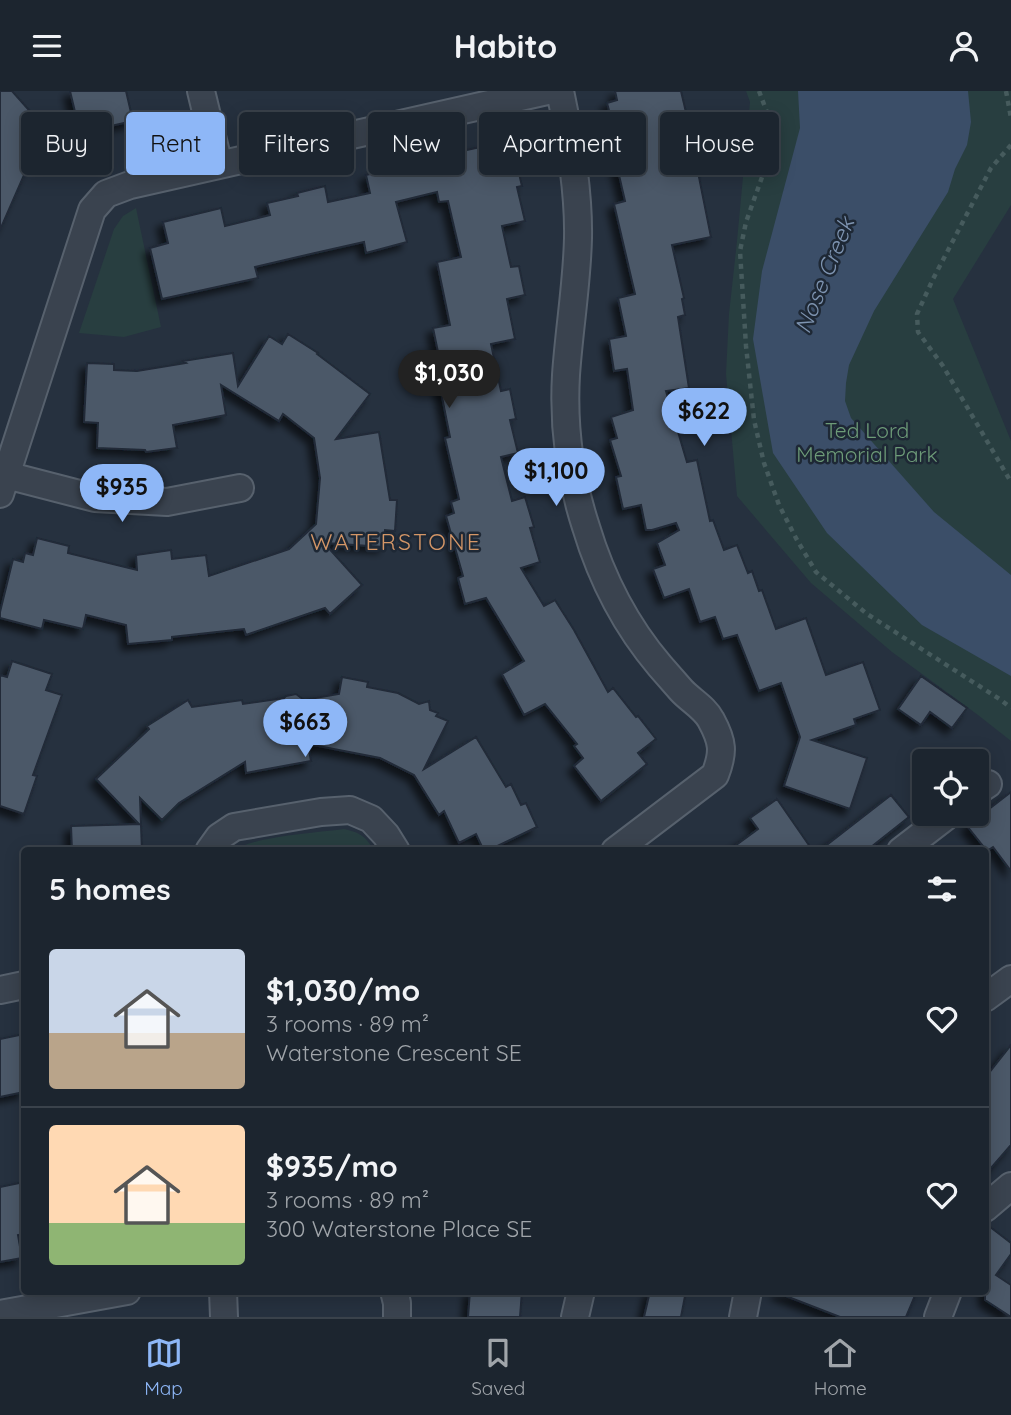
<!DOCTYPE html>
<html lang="en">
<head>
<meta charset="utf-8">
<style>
	:root { --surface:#1c252f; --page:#252d37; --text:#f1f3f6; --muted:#a0a5aa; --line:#3a424b; --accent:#8eb7f7 }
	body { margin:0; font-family:Quicksand,sans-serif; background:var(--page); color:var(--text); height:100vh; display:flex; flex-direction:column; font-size:26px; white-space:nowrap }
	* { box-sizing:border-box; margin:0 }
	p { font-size:23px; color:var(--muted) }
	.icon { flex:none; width:38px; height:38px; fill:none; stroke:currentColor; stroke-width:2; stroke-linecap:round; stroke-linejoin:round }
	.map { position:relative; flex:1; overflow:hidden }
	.drawer { position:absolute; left:21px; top:756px; width:968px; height:448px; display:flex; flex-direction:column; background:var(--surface); border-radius:7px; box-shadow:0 4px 18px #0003,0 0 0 2px var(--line) }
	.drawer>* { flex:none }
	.banner { position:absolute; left:21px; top:21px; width:970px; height:63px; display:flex; gap:14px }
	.controls { position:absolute; left:912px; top:658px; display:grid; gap:14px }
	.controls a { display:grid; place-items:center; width:77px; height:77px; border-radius:7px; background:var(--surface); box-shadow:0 4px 18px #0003,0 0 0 2px var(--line); font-size:35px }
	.price { position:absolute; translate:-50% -60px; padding:0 16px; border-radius:24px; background:var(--accent); color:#111; font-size:23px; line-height:46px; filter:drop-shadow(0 2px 4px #0008) }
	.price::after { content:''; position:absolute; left:50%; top:42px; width:21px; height:16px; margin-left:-10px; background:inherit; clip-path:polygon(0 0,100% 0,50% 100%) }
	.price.selected { background:#222; color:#fff }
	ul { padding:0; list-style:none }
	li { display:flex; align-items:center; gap:21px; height:175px; padding:0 28px }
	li+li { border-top:2px solid var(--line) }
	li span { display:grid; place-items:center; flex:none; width:196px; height:140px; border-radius:7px; color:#555 }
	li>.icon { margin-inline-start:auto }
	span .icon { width:84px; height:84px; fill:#fffc; stroke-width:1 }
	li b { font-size:30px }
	h2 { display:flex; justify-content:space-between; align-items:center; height:84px; padding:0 28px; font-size:30px }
	.pill { padding:0 24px; border-radius:7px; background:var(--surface); box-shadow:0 4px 18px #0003,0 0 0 2px var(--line); font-size:24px; line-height:63px }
	.pill.selected { background:var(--accent); color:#111 }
	header { display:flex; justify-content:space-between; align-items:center; height:91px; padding:0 28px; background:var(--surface); font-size:32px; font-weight:800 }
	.tabs { display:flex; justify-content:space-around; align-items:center; height:98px; border-top:2px solid var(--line); background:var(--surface); font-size:19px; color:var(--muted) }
	.tabs a { display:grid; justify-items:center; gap:4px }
	.tabs .selected { color:var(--accent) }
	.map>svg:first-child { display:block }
	.green { fill:#283e40 }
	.water { fill:#3b4e68 }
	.building { fill:#4c5868; stroke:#202a37; stroke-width:2; filter:url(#shadow) }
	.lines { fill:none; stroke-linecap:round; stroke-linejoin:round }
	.minor-casing { stroke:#57616d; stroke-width:30 }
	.path { stroke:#465b5d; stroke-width:4.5; stroke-dasharray:5 5; stroke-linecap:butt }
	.minor { stroke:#3a434f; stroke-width:26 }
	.labels { text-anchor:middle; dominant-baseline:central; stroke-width:5; stroke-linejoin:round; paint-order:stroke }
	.park-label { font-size:21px; fill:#6d9b78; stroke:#1e2835 }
	.water-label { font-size:23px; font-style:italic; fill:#7e94b1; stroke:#1e2835 }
	.neighbourhood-label { font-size:23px; letter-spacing:2px; fill:#d49667; stroke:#1e2835 }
</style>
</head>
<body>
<header><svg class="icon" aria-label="menu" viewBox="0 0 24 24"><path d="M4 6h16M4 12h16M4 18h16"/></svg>Habito<svg class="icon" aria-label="person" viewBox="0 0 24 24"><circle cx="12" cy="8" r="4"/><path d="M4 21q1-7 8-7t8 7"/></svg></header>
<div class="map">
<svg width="1011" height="1226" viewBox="0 0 1011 1226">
	<defs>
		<filter id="shadow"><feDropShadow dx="-6" dy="6" stdDeviation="3.5" flood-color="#0009"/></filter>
	</defs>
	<rect width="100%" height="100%" fill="#26313f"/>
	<path class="green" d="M746 0H1011V114L953 208 1011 350V650L978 624 892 561 811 492 737 405 726 283 729 223 737 150 750 11Z
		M136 117 161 236 124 246 79 242 114 138 123 125Z
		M344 738C361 742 365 745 374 759H237C249 746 323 741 344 738Z"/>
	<path class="water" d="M798 0H968L971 31 967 54 955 78 948 101 874 220 849 274 846 292 845 310 851 327 934 421 1011 484V585L922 534 827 442 773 362 753 248 762 180 800 37Z"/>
	<path class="building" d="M0 0H12L36 27 26 36 44 57 31 68 0 139Z
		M70 0H126L133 30 80 42Z
		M615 0H681L701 85 699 86 711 146 672 154 684 207 682 208 685 224 678 226 689 297 666 300 687 371 697 369 710 430 713 429 724 459 737 454 748 482 752 480 759 500 762 499 776 538 806 527 826 584 863 571 880 619 854 628 856 634 812 649 867 667 850 718 784 695 800 646 781 592 759 600 737 544 723 548 715 526 700 531 689 498 664 507 653 478 665 474 657 452 679 439 676 432 652 439H646L641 414 623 418 616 386 621 385 610 349 617 347 611 326 633 319 627 278 614 280 609 248 626 245 618 207 635 203 614 113 625 110 615 67 621 65 607 12 617 9Z
		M485 55 488 72 515 66 522 95 517 96 525 130 502 135 511 176 519 175 525 204 507 208 515 248 491 253 501 300 510 298 516 328 510 329 518 362 501 366 512 410 525 406 534 436 530 437 540 471 521 477 544 515 555 509 574 539 608 601 613 597 636 626 638 625 656 648 638 662 647 673 601 710 574 675 583 667 574 655 577 653 545 613 524 624 502 583 524 570 486 507 465 513 458 487 463 485 446 425 454 422 451 411 459 408 445 347 450 346 439 291 444 290 433 237 450 234 437 171 461 166 448 110 439 111 437 101 396 111 407 151 366 162 364 151 315 162 255 176 258 187 162 208 150 157 168 152 163 131 221 117 225 135 270 124 267 112 298 105 297 102 325 95 328 111 370 102 366 84 430 67Z
		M288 243 318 262 317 263 370 303 336 348 379 341 390 409H397L395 440 385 439 384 456 324 452 362 494 330 523 325 517 246 544 244 538 172 546V549L128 553 126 534 86 524 83 538 44 529 42 538 0 527V521L13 468 23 471 25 462 33 464 37 447 69 455 68 462 137 479 136 464 171 459 172 468 206 464 209 485 289 458 316 433 320 387 314 347 283 323 279 330 221 294 226 324 173 334 177 357 146 361 145 359 97 357 98 332 84 331 87 272 114 273V279L137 280 186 272 183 270 233 262 238 295 269 245 282 253Z
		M12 570 52 583 46 599 62 604 33 684 37 685 24 723 0 715V584L7 586Z
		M921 585 967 617 952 637 930 621 921 634 898 618Z
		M342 586 368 591 367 596 398 602 419 613 429 610 430 619 438 622 436 625 448 630 424 678 476 646 506 696 511 693 521 714 526 712 537 736 487 760H484L476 743 459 752 444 720 439 724 414 684 380 667 308 653 311 670 246 682 245 671 179 712 162 729 140 707 142 760H72L71 735 139 733 96 688 149 638 147 635 188 609 192 616 242 609 243 613 284 607 286 605 296 603 304 609 339 603Z
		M1011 701V780L993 756 987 760 967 735Z
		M891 704 909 726 866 760H819Z
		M777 708 813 760H728L758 738 750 727Z
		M24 943V1001L0 1006V948Z
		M1011 954V1054L985 1084V987Z
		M24 1091V1143L18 1144 22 1167 0 1171V1096Z
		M985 1132 1011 1152V1163L996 1184 1011 1194V1226L985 1209Z
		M470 1200H522L520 1226H468Z
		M650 1200H686L681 1226H644Z
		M778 1200H917L906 1226H840L778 1202Z"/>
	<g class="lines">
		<g class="minor-casing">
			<path id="minor" d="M201 0 219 74
				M560 0C570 47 579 98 578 147 577 193 569 239 566 284 563 336 570 387 586 436 601 486 626 535 660 575 667 583 674 591 681 599 690 609 705 617 711 629 723 651 724 661 715 684L615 760
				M6 384 95 407 167 411 240 397
				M0 403 92 119 106 103 130 94 547 0
				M976 701 988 693
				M209 760 219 746 234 736 321 721 350 719 371 728 386 744 396 760
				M901 760 949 723
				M0 899 24 894
				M985 907 1011 888
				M985 1117 1011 1095
				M223 1200 224 1226
				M394 1200 397 1212V1226
				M0 1223 127 1200
				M575 1226 581 1200
				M743 1226 748 1200
				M938 1226 948 1200"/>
		</g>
		<path class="path" d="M759 0 771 32V61L746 131 740 160 746 255 754 329 764 372 779 414 797 449 816 481 867 523 1001 609 1011 617
			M1006 0 1011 27
			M1011 54 991 77 933 188 917 223 918 241 943 275 1011 391"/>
		<use href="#minor" class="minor"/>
	</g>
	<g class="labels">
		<g class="park-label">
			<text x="867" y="339">Ted Lord<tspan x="867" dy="24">Memorial Park</tspan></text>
		</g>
		<g class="water-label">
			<text transform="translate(824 184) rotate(-68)">Nose Creek</text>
		</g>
		<g class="neighbourhood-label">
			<text x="396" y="450">WATERSTONE</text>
		</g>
	</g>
</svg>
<div class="controls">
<a><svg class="icon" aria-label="locate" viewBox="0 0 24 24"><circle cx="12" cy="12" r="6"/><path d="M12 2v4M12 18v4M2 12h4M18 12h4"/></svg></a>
</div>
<b class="price selected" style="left:449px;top:319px">$1,030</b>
<b class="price" style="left:704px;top:357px">$622</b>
<b class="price" style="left:556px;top:417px">$1,100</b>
<b class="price" style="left:122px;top:433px">$935</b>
<b class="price" style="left:305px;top:668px">$663</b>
<div class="banner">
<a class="pill">Buy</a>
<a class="pill selected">Rent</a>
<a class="pill">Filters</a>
<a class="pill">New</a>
<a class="pill">Apartment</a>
<a class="pill">House</a>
</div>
<section class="drawer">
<h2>5 homes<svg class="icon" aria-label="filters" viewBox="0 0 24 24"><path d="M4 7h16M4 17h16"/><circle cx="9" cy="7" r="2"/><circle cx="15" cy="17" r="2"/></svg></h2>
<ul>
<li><span style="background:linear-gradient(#c9d6e8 60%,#b9a48a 0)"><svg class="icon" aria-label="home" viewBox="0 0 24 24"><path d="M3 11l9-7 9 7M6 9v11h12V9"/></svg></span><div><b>$1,030/mo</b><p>3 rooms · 89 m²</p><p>Waterstone Crescent SE</p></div><svg class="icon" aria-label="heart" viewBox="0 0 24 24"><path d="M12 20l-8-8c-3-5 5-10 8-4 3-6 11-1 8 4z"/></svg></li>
<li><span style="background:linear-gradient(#ffd9b3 70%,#8fb573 0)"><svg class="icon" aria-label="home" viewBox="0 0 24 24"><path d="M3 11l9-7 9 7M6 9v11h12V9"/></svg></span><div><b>$935/mo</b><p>3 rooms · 89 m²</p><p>300 Waterstone Place SE</p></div><svg class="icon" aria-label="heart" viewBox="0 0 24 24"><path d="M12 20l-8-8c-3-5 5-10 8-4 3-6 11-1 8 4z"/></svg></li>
</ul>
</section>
</div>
<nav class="tabs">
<a class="selected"><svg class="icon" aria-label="map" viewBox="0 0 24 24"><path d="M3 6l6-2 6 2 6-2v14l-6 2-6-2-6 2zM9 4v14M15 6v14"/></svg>Map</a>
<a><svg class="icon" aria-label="saved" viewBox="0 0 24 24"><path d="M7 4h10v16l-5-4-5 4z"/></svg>Saved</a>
<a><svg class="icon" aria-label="home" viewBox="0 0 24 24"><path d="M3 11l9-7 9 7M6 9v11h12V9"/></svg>Home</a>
</nav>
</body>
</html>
